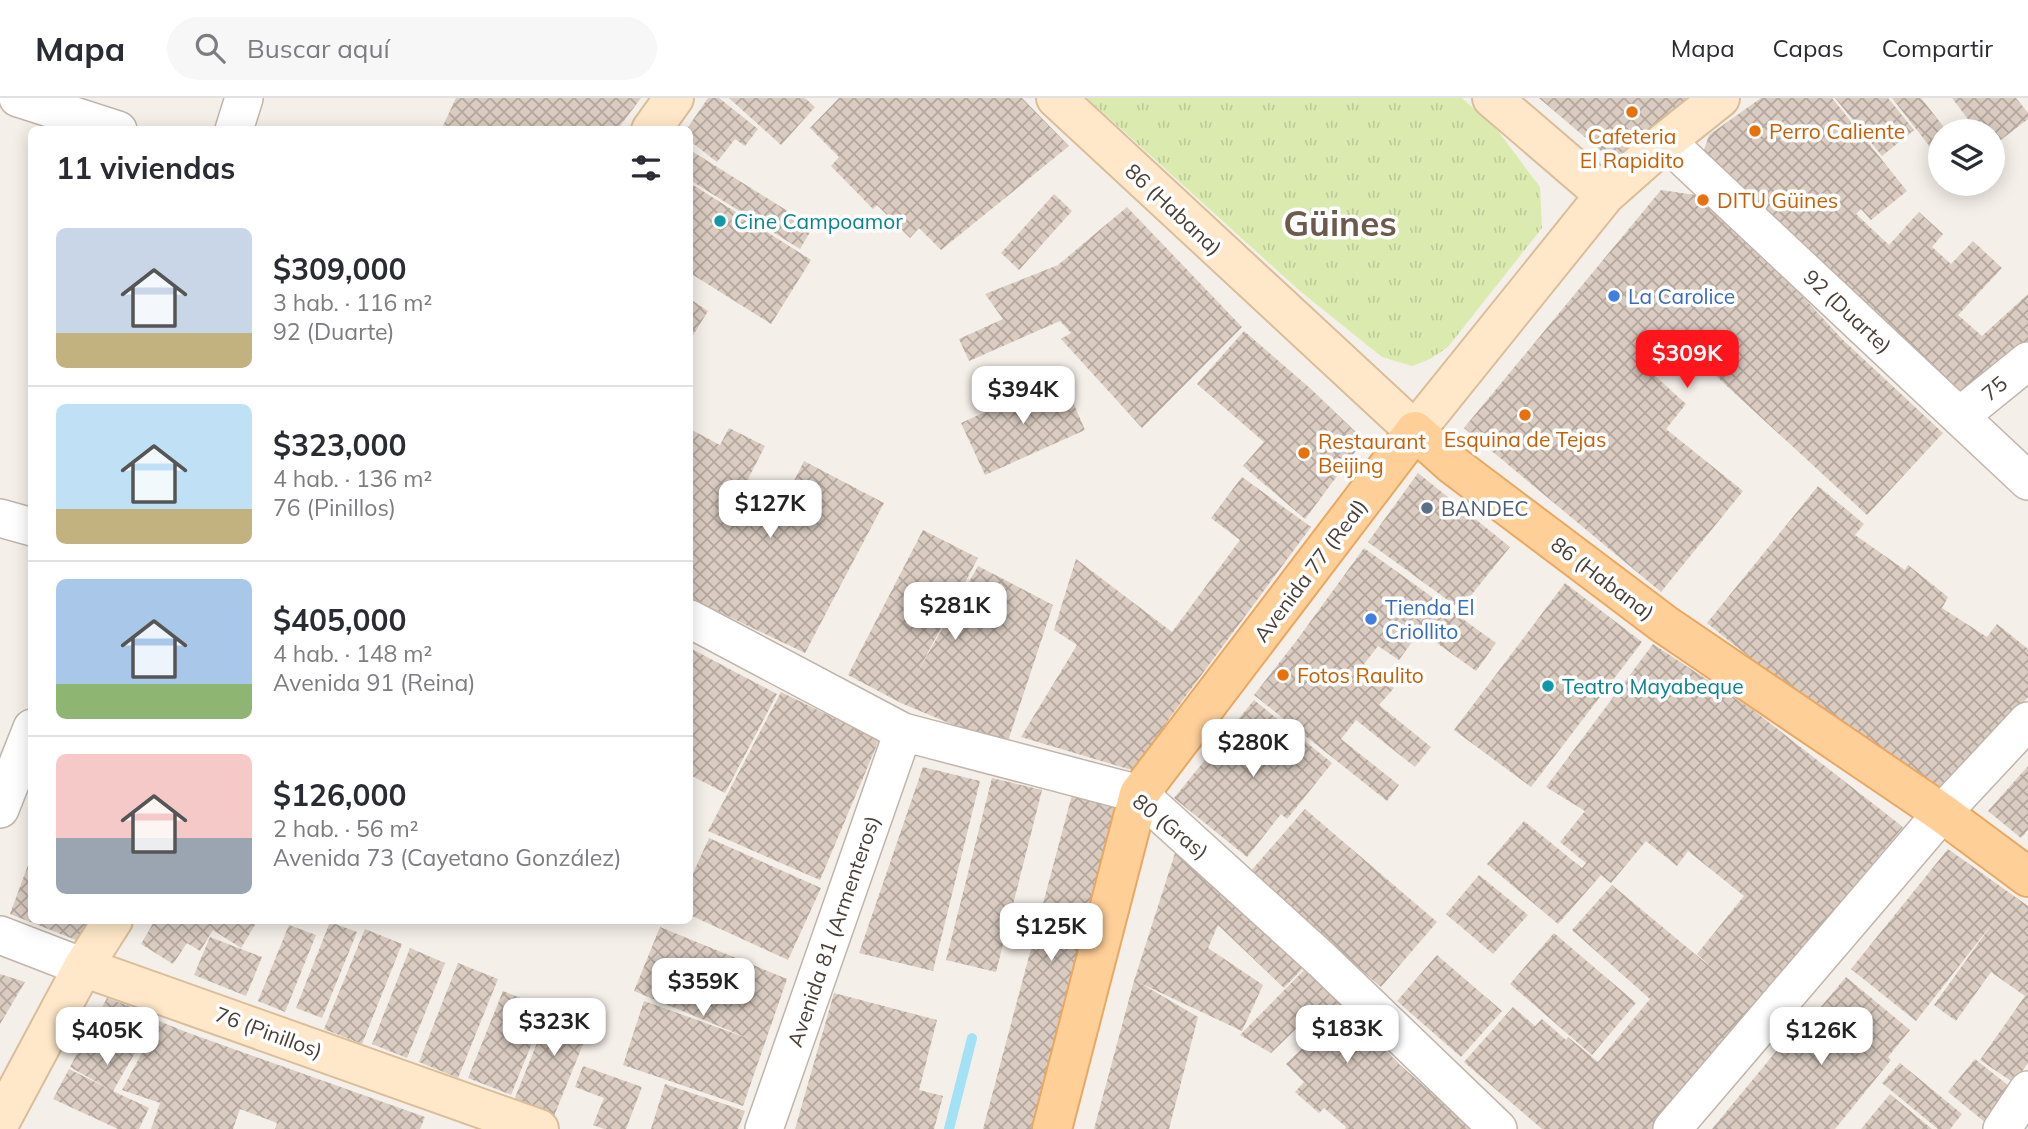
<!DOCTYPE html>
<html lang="es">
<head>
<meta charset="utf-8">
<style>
	:root { --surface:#fff; --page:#f7f7f7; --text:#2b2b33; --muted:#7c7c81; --line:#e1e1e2; --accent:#ff161d }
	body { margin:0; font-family:Mulish,sans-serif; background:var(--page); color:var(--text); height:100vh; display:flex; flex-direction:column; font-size:26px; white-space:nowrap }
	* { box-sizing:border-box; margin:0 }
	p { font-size:23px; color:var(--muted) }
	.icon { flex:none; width:38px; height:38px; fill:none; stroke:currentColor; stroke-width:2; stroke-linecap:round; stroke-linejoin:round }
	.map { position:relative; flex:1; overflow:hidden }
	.sheet { position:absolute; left:28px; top:28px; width:665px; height:798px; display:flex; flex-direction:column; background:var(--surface); border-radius:10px; box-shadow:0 4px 18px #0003 }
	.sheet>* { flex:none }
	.fabs { position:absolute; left:1928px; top:21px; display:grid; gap:14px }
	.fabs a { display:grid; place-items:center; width:77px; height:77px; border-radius:50%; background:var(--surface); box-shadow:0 4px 18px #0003; font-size:35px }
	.price { position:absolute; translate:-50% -60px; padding:0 16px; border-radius:14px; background:#fff; color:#222; font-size:23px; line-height:46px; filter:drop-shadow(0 2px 4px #0008) }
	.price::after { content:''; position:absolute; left:50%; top:42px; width:21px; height:16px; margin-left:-10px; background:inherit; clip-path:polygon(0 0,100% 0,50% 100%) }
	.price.selected { background:var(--accent); color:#fff }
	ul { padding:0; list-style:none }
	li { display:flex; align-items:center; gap:21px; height:175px; padding:0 28px }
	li+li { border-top:2px solid var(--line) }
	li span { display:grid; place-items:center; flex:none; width:196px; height:140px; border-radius:10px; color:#555 }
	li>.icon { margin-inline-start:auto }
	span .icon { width:84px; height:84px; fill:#fffc; stroke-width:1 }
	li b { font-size:30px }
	h2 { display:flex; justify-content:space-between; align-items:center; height:84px; padding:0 28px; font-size:30px }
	header { display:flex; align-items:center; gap:42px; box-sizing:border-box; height:98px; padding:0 35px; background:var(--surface); border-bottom:2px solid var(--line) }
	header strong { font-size:33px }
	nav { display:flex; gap:38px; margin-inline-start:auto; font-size:24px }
	.search { width:490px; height:63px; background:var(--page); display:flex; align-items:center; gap:18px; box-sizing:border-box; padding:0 24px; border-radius:38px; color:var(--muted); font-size:26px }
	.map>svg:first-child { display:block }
	.grass { fill:url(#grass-tufts) }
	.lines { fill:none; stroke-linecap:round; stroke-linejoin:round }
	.stream { stroke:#a3e1f4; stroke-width:10 }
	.building { fill:url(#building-cross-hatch) }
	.street-casing { stroke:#c1b5ab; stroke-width:40 }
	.secondary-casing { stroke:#dabd99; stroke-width:42 }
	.primary-casing { stroke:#e9a862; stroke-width:42 }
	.street { stroke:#fff; stroke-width:37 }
	.secondary { stroke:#ffe8c9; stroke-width:38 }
	.primary { stroke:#ffcf98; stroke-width:38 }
	.food-dot { fill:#e8710a; stroke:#fff; stroke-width:2.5 }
	.culture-dot { fill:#0f9aa8; stroke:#fff; stroke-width:2.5 }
	.shop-dot { fill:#3f7fe0; stroke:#fff; stroke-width:2.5 }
	.service-dot { fill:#5c6f8a; stroke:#fff; stroke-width:2.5 }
	.labels { text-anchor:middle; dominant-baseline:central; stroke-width:7; stroke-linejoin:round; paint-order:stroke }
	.food-label { font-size:21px; fill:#c56008; stroke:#fff; text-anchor:start }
	.street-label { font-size:21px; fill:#493f37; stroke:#fff }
	.culture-label { font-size:21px; fill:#0d838f; stroke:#fff; text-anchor:start }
	.shop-label { font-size:21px; fill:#366cbe; stroke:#fff; text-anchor:start }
	.service-label { font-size:21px; fill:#4e5e75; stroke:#fff; text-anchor:start }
	.town-label { font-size:35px; font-weight:bold; fill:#6d5a4d; stroke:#fff }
</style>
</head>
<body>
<header>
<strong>Mapa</strong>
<div class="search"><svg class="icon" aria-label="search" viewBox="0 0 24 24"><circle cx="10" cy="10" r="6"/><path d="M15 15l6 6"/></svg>Buscar aquí</div>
<nav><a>Mapa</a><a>Capas</a><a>Compartir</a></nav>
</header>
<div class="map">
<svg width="2028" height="1031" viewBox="0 0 2028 1031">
	<defs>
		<pattern id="grass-tufts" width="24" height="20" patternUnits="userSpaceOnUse" patternTransform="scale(1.75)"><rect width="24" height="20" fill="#dbebb0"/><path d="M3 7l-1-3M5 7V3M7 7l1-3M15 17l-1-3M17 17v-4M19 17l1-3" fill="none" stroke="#bdcb98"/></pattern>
		<pattern id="building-cross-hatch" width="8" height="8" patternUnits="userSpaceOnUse" patternTransform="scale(1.75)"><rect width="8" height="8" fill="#daccc1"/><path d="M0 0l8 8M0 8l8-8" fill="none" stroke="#b3a79e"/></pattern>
	</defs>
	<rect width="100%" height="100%" fill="#f5efe9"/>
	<path class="grass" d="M1087 0H1462L1498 33 1540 89 1542 130 1448 249 1430 261 1412 268 1382 259 1301 194Z"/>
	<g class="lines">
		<path class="stream" d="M949 1031 972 940"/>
	</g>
	<path class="building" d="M456 0H641L617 32H441Z
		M708 0H719L758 31 745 48 735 41 717 64 690 43V32H686Z
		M729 0H805L815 9 781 47Z
		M839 0H1022L1069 48 941 152 919 130 910 140 877 107 873 111 831 68 839 59 810 30Z
		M1539 0H1690L1614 64Z
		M1761 0H1832L1907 93 1871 122 1861 111 1856 116 1889 147 1919 114 1943 136 1932 149 1951 166 1973 143 2002 170 1958 217 1982 238 2028 196V252L1970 303 1703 55 1709 37Z
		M1835 0H1888L1914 32 1882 58Z
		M1892 0H1921L1947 33H1941V63Z
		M1952 0H2016L2028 15V21L1993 48V33H1977Z
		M690 52 813 129 800 151 690 82Z
		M690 85 811 162 771 226 690 175Z
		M1959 86H1980L1967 96Z
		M1661 92 1695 97 1803 199 1843 242 1943 335 1867 417 1716 278 1724 271 1690 233 1653 276 1686 306 1666 331 1743 393 1661 494 1464 330Z
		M1054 96 1072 113 1019 172 1001 155Z
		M1127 109 1242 229 1142 330 1061 241 1071 235 1060 223 969 263 959 241 1003 221 985 196 1058 167Z
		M690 201 708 213 690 242Z
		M1244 233 1311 291 1364 342 1305 421 1243 368 1264 344 1197 286Z
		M1062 279 1085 332 985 377 961 325Z
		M729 330 765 348 748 381 785 401 804 363 884 405 805 555 690 500V331L720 347Z
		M1418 375 1510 449 1460 511 1368 444Z
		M1242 379 1311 429 1171 618 1135 673 1021 639 1077 547 1054 532 1076 461 1172 534 1240 442 1211 420Z
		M1818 388 1864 426 1855 437 1905 472 1908 467 1948 499 1942 510 1987 539 1997 526 2028 551V599L1944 702 1753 562 1707 525Z
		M923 432 978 460 916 577 978 468 1053 507 1006 649 901 605 848 577Z
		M1364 450 1496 545 1476 573 1420 533 1399 562 1378 548 1364 566 1394 590 1379 607 1431 649 1415 669 1356 622 1341 641 1399 687 1387 703 1254 597 1297 542Z
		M1565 485 1642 544 1531 689 1454 632Z
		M1653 546 1753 612 1903 729 1653 1031H1542L1464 964 1513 909 1535 928 1542 921 1566 942 1568 939 1598 964 1650 901 1572 832 1612 787 1713 871 1697 856 1744 798 1688 753 1677 768 1646 743 1611 785 1601 777 1558 826 1487 766 1524 723 1582 770 1586 765 1560 744 1585 713 1546 689Z
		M690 550 777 596 725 695 690 677Z
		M781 594 879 642 820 782 708 733Z
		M1254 602 1332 665 1287 721 1281 716 1247 759 1174 700Z
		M2028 668V732L2021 740 1988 713Z
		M923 669 980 683 933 873 859 855Z
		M992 680 1042 692 996 874 946 862Z
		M1073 693 1118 704 1031 1031H983Z
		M1305 711 1437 824 1381 889 1249 775Z
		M709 740 821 790 788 862 690 817V782Z
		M1948 751 2028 808V965L2014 985 1980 962 2025 898 1991 874 1956 923 1934 907 1995 822 1916 923 1851 871Z
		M1176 752 1303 870 1284 890 1218 827 1208 850 1263 887 1242 933 1140 885 1198 919 1169 1031H1094L1134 883Z
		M31 759 32 822H100L86 846 10 816Z
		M1479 777 1528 817 1493 856 1446 816Z
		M155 822H258L241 850 213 832 200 853 187 845 173 866 141 846Z
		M330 824 357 834 322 920 296 910Z
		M289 827 316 837 285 914 258 903Z
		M660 829 787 881 743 1008 623 967 644 903 750 941 634 893Z
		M365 831 402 846 362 946 324 931Z
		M1554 835 1636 905 1592 957 1510 886Z
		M210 839 262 859 246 898 194 877Z
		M410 850 445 865 407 960 372 946Z
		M1437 857 1502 913 1461 959 1397 903Z
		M458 865 498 881 458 980 419 964Z
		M1305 871 1400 967 1473 1031H1345L1346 1029 1324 1010 1319 1015 1295 994 1304 984 1286 966 1309 944 1296 931 1271 955 1240 937Z
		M0 876 25 884 0 926Z
		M1846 879 1910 932 1888 959 1891 962 1835 1031H1712L1789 938 1793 942Z
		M503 893 546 910 511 997 468 980Z
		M834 895 937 922 919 992 943 998 934 1031H795Z
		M107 900 156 918 113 993 149 1010 139 1031H118L53 1001 69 971 111 992 70 969Z
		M554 903 594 919 554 1018 514 1002Z
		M159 923 186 934 425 1019 420 1031H275L277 1025 240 1011 233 1031H151L160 1005 122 992Z
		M1975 961 2014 992 1986 1025 1948 994Z
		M1900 965 1962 1016 1950 1031H1938L1882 985Z
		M583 968 642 989 626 1031H604L593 1027 604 1000 575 989Z
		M665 986 745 1013 738 1031H651Z
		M1890 996 1932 1031H1861Z"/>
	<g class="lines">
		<g class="street-casing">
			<path id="street" d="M18 0 118 32
				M234 32 244 0
				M1666 43 2028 383
				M1960 318 2028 263
				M0 420 32 429
				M690 521 903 634 1139 696 1322 862 1498 1031
				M0 711 32 630
				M0 837 83 869
				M764 1031 903 634
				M1672 1031 1942 715 2028 623
				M2002 1031 2028 992"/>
		</g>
		<g class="secondary-casing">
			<path id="secondary" d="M1056 0 1415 333 1605 97 1666 43 1720 0
				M1492 0 1605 97
				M651 32 674 0
				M83 869 539 1031
				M0 1024 83 869 113 822"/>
		</g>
		<g class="primary-casing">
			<path id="primary" d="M1052 1031 1139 696 1415 333 1453 367 1664 526 1942 715 2028 779"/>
		</g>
		<use href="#street" class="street"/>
		<use href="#secondary" class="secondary"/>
		<use href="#primary" class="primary"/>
	</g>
	<g class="food-dot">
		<circle cx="1632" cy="14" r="7"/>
		<circle cx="1755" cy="33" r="7"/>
		<circle cx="1703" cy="102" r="7"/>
		<circle cx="1525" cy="317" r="7"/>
		<circle cx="1304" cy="355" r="7"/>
		<circle cx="1283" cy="577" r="7"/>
	</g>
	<g class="culture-dot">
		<circle cx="720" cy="123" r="7"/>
		<circle cx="1548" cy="588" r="7"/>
	</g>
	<g class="shop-dot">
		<circle cx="1614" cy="198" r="7"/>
		<circle cx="1371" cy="521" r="7"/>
	</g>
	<circle class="service-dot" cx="1427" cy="410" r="7"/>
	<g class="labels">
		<g class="food-label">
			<text x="1769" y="33">Perro Caliente</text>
			<text x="1632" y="38" text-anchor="middle">Cafeteria<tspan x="1632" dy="24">El Rapidito</tspan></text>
			<text x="1717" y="102">DITU Güines</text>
			<text x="1525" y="341" text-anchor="middle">Esquina de Tejas</text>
			<text x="1318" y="343">Restaurant<tspan x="1318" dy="24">Beijing</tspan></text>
			<text x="1297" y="577">Fotos Raulito</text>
		</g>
		<g class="street-label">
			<text transform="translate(1174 111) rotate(43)">86 (Habana)</text>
			<text transform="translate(1848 213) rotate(43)">92 (Duarte)</text>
			<text transform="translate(1994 290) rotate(-40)">75</text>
			<text transform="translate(1310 472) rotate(-53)">Avenida 77 (Real)</text>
			<text transform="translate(1603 480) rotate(37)">86 (Habana)</text>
			<text transform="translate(1171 728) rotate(39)">80 (Gras)</text>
			<text transform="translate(833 833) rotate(-71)">Avenida 81 (Armenteros)</text>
			<text transform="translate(269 934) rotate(20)">76 (Pinillos)</text>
		</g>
		<g class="culture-label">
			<text x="734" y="123">Cine Campoamor</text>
			<text x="1562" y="588">Teatro Mayabeque</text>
		</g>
		<g class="shop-label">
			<text x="1628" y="198">La Carolice</text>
			<text x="1385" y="509">Tienda El<tspan x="1385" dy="24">Criollito</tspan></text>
		</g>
		<g class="service-label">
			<text x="1441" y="410">BANDEC</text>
		</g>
		<g class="town-label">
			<text x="1340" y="125">Güines</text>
		</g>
	</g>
</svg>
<div class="fabs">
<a><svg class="icon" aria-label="layers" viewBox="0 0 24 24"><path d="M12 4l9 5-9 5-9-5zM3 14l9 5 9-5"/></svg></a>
</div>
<b class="price selected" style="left:1687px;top:292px">$309K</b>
<b class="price" style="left:1023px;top:328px">$394K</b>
<b class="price" style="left:770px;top:442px">$127K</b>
<b class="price" style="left:955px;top:544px">$281K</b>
<b class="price" style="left:1253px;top:681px">$280K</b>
<b class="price" style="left:1051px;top:865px">$125K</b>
<b class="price" style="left:703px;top:920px">$359K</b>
<b class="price" style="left:554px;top:960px">$323K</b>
<b class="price" style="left:1347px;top:967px">$183K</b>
<b class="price" style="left:107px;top:969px">$405K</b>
<b class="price" style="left:1821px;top:969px">$126K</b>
<section class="sheet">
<h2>11 viviendas<svg class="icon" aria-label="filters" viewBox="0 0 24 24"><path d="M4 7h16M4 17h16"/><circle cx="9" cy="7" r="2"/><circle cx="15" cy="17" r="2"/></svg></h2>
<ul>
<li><span style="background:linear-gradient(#c9d6e8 75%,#c2b280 0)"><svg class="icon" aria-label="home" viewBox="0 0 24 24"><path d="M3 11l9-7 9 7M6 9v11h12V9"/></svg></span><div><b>$309,000</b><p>3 hab. · 116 m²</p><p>92 (Duarte)</p></div></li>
<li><span style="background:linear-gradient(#bfe0f5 75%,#c2b280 0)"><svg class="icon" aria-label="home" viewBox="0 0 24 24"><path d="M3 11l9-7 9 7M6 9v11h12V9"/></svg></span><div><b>$323,000</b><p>4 hab. · 136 m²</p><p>76 (Pinillos)</p></div></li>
<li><span style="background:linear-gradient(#a9c7e8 75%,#8fb573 0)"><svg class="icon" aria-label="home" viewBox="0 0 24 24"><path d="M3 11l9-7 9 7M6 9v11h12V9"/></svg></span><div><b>$405,000</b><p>4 hab. · 148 m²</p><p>Avenida 91 (Reina)</p></div></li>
<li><span style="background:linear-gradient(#f6c9c9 60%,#9aa5b1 0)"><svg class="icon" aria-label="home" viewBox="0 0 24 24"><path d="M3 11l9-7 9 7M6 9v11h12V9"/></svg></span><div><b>$126,000</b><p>2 hab. · 56 m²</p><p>Avenida 73 (Cayetano González)</p></div></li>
</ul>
</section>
</div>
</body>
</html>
